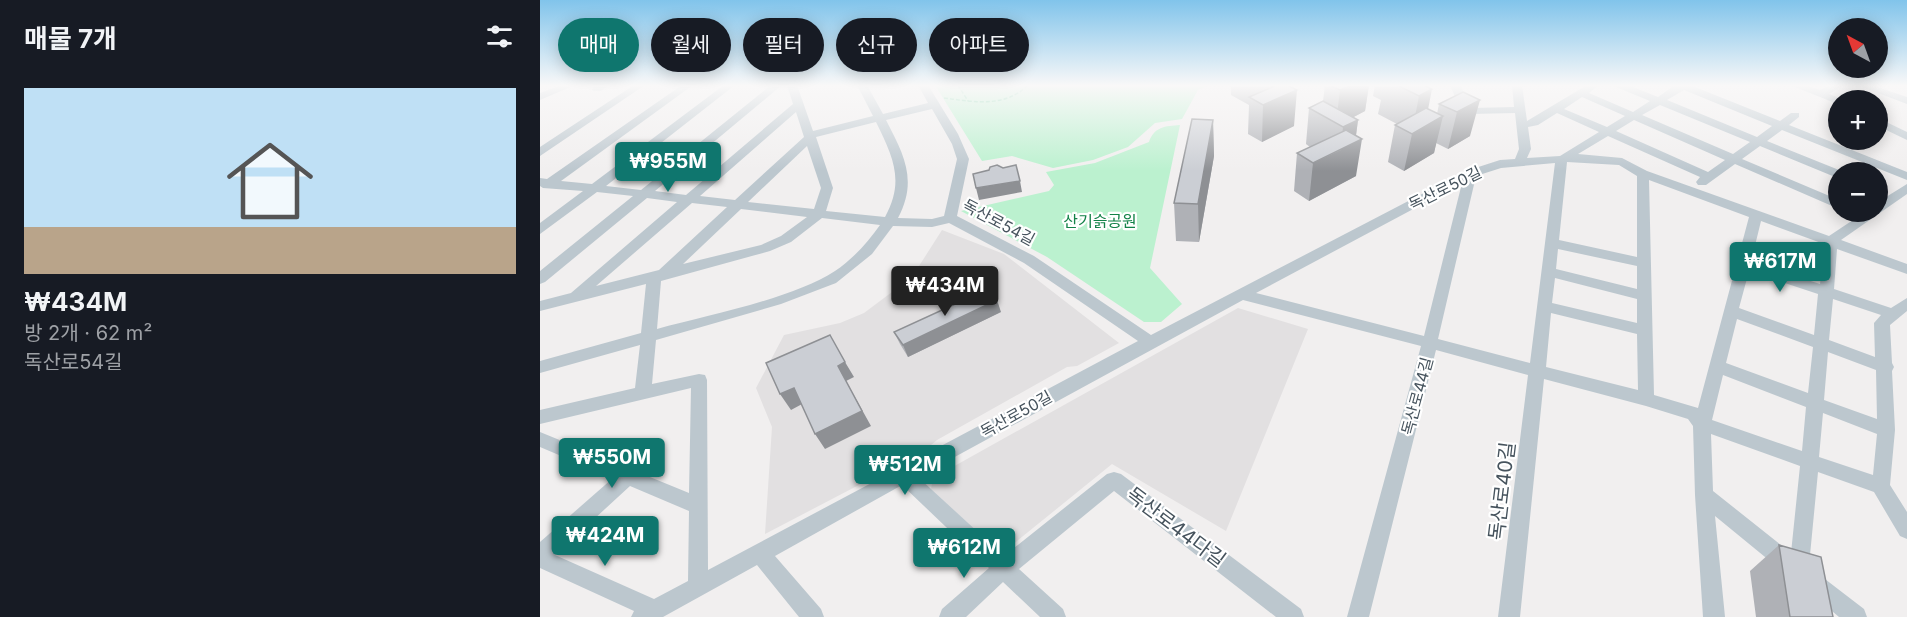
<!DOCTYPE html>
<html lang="ko">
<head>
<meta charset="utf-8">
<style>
	:root { --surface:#171b24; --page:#242831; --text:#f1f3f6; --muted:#9ea1a6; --line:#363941; --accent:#0f766e }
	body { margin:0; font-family:Inter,"Noto Sans KR",sans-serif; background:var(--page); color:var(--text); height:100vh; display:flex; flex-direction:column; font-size:22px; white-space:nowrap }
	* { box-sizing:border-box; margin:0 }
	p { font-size:20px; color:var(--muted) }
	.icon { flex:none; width:33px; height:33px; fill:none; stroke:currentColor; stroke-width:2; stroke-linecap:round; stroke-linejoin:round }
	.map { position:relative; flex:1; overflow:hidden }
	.sheet { display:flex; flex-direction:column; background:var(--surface); width:540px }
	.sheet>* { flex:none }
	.guide { position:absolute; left:18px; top:18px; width:570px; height:54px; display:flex; gap:12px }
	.needle { width:39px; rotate:319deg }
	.controls { position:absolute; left:1288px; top:18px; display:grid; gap:12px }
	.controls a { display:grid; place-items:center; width:60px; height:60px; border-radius:50%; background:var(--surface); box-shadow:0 3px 15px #0003; font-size:30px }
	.price { position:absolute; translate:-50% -51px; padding:0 14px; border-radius:6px; background:var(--accent); color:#fff; font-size:20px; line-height:39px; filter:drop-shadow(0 2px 3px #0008) }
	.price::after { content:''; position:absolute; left:50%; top:36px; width:18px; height:14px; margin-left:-9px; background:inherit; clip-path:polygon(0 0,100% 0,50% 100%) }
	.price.active { background:#222; color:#fff }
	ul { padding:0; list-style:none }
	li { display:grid; align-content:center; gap:12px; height:318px; padding:0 24px }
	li+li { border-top:2px solid var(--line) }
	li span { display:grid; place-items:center; height:186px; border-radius:0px; color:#555 }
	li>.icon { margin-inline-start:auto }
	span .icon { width:108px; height:108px; fill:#fffc; stroke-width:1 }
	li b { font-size:26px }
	h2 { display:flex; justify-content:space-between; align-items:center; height:72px; padding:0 24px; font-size:26px }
	.chip { padding:0 21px; border-radius:27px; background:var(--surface); box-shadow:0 3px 15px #0003; font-size:21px; line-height:54px }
	.chip.active { background:var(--accent); color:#fff }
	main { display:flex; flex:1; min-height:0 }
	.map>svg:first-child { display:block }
	.education { fill:#e2e0e1 }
	.green { fill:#bbf1cf }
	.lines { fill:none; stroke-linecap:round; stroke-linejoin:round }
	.path { stroke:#71d1a0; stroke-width:1.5; stroke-dasharray:4 2; stroke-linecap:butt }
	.minor { fill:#bcc7ce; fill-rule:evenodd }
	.wall { fill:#afb1b6 }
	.shaded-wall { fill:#8e9094 }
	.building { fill:#cbced4; stroke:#8e9094; stroke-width:1.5 }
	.labels { text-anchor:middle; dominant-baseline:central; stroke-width:4.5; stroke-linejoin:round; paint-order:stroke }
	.street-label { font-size:16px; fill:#46535d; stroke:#fff }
	.park-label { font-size:16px; fill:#138248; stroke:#fff }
	.near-street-label { font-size:20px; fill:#46535d; stroke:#fff }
</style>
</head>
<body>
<main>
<section class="sheet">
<h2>매물 7개<svg class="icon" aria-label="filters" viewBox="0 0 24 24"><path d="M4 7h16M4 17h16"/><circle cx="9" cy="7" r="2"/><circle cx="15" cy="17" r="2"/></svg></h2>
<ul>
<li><span style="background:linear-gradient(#bfe0f5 75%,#b9a48a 0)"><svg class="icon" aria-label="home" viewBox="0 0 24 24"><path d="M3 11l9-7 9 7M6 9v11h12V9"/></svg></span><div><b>₩434M</b><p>방 2개 · 62 m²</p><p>독산로54길</p></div></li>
</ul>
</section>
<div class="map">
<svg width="1367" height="617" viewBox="0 0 1367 617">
	<rect width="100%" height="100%" fill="#f1efef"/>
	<path class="education" d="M402 230 464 254 579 343 537 366 527 367 397 440 384 451 225 534 232 427 216 388 244 335 300 323 324 313 372 277Z
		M698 308 768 329 686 531 572 464 461 554 391 489 393 478Z"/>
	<path class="green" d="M395 85H669L658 90 642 119 615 123 588 147 553 160 513 168 472 156 442 161Z
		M640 125 610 268 642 304 621 322H604L507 257 421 211 509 191 514 185 506 172 555 163 609 142C614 127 625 126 640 125Z"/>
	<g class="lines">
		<path class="path" d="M418 85 428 101
			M404 98C434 102 465 108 488 85"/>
		<path class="minor" d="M22 85H35L0 100V93Z
			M57 85H69L61 91H53L52 89Z
			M94 85H105L0 156V147Z
			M142 85H153L21 181 52 184 184 85H195L66 186 101 190 231 85H242L115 191 146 195 253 104 247 85H257L273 131 333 116 317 85H327L343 114 388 103 378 85H388L418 134 429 159 417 216 494 256 611 335 926 171 960 160 975 159 979 149 975 113 930 114 921 111 910 85H920L931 108 974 107 972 85H982L987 121 1047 85H1059L1049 93 1093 112 1110 101 1076 87 1075 85H1088L1118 97 1135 85H1150L1240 121 1251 113H1259V117L1249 125 1367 172V180L1242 130 1227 141 1304 172H1299V178L1295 177 1220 146 1202 159 1299 200V209L1195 164 1166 185H1158L1156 182 1160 177 1068 136 1038 154 1082 158 1107 171 1289 236 1325 212H1338V202L1367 184V194L1301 240 1367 264V274L1297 249 1294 289 1351 308 1367 298V311L1350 325 1352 363 1354 367 1352 371 1355 430 1350 485 1367 512V539L1360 536 1334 492 1278 472 1268 576 1274 573 1281 576 1324 609 1327 617H1299L1267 590 1264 583 1265 579 1259 582 1252 579 1249 572 1241 570 1175 516 1185 617H1163L1155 495 1153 426 1148 419 1106 406 1004 379 980 617H958L988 375 896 350 829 617H807L881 346 703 300 378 477 464 556 567 474 574 472 581 474 761 609 764 617H736L574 491 479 569 523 609 526 617H500L463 582 426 617H399L402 609 449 568 362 485 235 556 281 609 284 617H259L217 565 123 617H91L94 611 0 568V542L73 478 0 447V432L149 493 151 388 0 424V410L95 388 100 345 0 373V361L101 333 106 284 0 311V301L31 293 137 202 107 198 5 282 0 284V271L93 196 57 192 0 234V223L43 191 3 188 0 186V178L7 179ZM1144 90 1232 126 1217 137 1127 100ZM1042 97 1085 116 1067 127 1024 109ZM1120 105 1210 142 1193 154 1102 115ZM392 109 412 144 417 159 404 216 392 219 358 218C378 180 364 155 346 120ZM256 112 264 137 195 200 160 196ZM1017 113 1059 132 1020 156 987 158 991 149 988 127 998 125ZM1094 120 1185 160 1168 172 1076 131ZM336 122C353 157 365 181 345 217L286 211 293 188 276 137ZM267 146 281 188 274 209 208 202ZM1027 162 1079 165 1097 176V257L1019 240ZM1015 163 990 363 898 339 936 176 961 168ZM1109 180 1209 217 1158 408 1114 395ZM922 183 884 336 716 293ZM152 203 187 207 119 270 56 286ZM201 209 267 217 241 236 221 245 143 264ZM282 218 340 225C328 242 313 259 295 271 252 299 168 315 117 329L121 281 230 251 251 242ZM1221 221 1284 244 1280 284 1211 262ZM409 223 484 263 598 341 168 570 167 380 165 375 159 374 112 384 116 340 241 304 296 283 332 254 353 226 392 227ZM1018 249 1097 266V289L1016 269ZM1209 271 1278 294 1274 335 1199 308ZM1015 278 1097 299V323L1012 303ZM1293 299 1341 315 1334 323 1335 357 1289 340ZM1011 313 1097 334 1098 390 1006 367ZM1197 319 1273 347 1268 393 1186 363ZM1288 352 1336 370 1337 419 1284 400ZM1183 375 1266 407 1262 451 1172 420ZM1283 413 1337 434 1333 475 1279 457ZM1171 434 1260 466 1251 553 1173 491ZM90 486 149 511 148 581 114 599 15 555Z
			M1250 85H1264L1280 90 1292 85H1304L1289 94 1304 100H1299V104L1295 103Z
			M1317 85H1331L1367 97V104Z
			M1338 118 1367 132V140L1338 126Z"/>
	</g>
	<path class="wall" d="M691 85H747L754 126 722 142 708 134 709 105 691 95Z
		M785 85H829L825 111 813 117 818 120 816 136V176L769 201 754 191 757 153 770 147 766 144 769 108 783 101Z
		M835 85H883L888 109 897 114 899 104 923 92 930 136 908 149 896 143 894 153 864 171 848 162 855 125 857 124 838 114 841 100 833 96Z
		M673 120 674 156 659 242 636 241 634 203Z
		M461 312 368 357 360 344 354 332Z
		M1239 545 1293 617H1216L1210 571Z"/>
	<path class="shaded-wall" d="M733 85H746L757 90 754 126 722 142 723 105 732 101Z
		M808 85H829L825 111 799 125 796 123 800 90Z
		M892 89 885 125 872 132 879 96Z
		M940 100 930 136 908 149 917 112Z
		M903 116 894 153 864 171 872 134Z
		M673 120 674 156 659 242 658 204Z
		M818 120 815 142 822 139 816 176 769 201 773 163 801 150 803 127Z
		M480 181 482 192 439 200 436 188Z
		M457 300 461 312 368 357 363 345Z
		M305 362 314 377 306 381 331 426 285 449 275 434 298 366Z
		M254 388 264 403 251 410 240 394Z"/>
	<path class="building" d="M737 85H747L757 90 723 105 709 97Z
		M789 85H812L800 90Z
		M857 85H883L892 89 879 96Z
		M923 92 940 100 917 112 899 104Z
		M783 101 818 120 803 127 769 108Z
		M886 108 903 116 872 134 855 125Z
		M652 119 673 120 658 204 634 203Z
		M806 130 822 139 773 163 757 153Z
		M457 165 463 168 476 165 480 181 436 188 433 174 449 170 450 167Z
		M448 289 457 300 363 345 354 332Z
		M290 335 305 362 298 366 322 411 275 434 254 388 240 394 226 363Z
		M1239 545 1281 557 1293 617H1250Z"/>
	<linearGradient id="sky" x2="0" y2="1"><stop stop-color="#81c4eb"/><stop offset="0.5" stop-color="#f9f8f8"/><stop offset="1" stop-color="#f9f8f8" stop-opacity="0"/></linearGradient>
	<rect width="1367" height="171" fill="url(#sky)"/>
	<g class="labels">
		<g class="street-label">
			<text transform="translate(905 188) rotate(-26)">독산로50길</text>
			<text transform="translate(459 222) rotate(28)">독산로54길</text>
			<text transform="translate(877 396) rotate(-75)">독산로44길</text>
			<text transform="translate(476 414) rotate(-29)">독산로50길</text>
		</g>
		<g class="park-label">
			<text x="560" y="221">산기슭공원</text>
		</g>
		<g class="near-street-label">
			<text transform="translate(962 491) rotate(-83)">독산로40길</text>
			<text transform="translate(636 527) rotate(37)">독산로44다길</text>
		</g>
	</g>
</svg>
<div class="controls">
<a><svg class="needle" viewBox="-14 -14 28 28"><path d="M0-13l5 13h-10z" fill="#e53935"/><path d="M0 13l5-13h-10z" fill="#9ea1a6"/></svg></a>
<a>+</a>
<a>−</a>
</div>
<b class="price" style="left:128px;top:193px">₩955M</b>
<b class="price" style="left:1240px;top:293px">₩617M</b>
<b class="price active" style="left:405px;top:317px">₩434M</b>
<b class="price" style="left:72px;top:489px">₩550M</b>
<b class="price" style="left:365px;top:496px">₩512M</b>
<b class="price" style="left:65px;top:567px">₩424M</b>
<b class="price" style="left:424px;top:579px">₩612M</b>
<div class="guide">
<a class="chip active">매매</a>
<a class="chip">월세</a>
<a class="chip">필터</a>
<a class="chip">신규</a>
<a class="chip">아파트</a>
</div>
</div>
</main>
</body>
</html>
